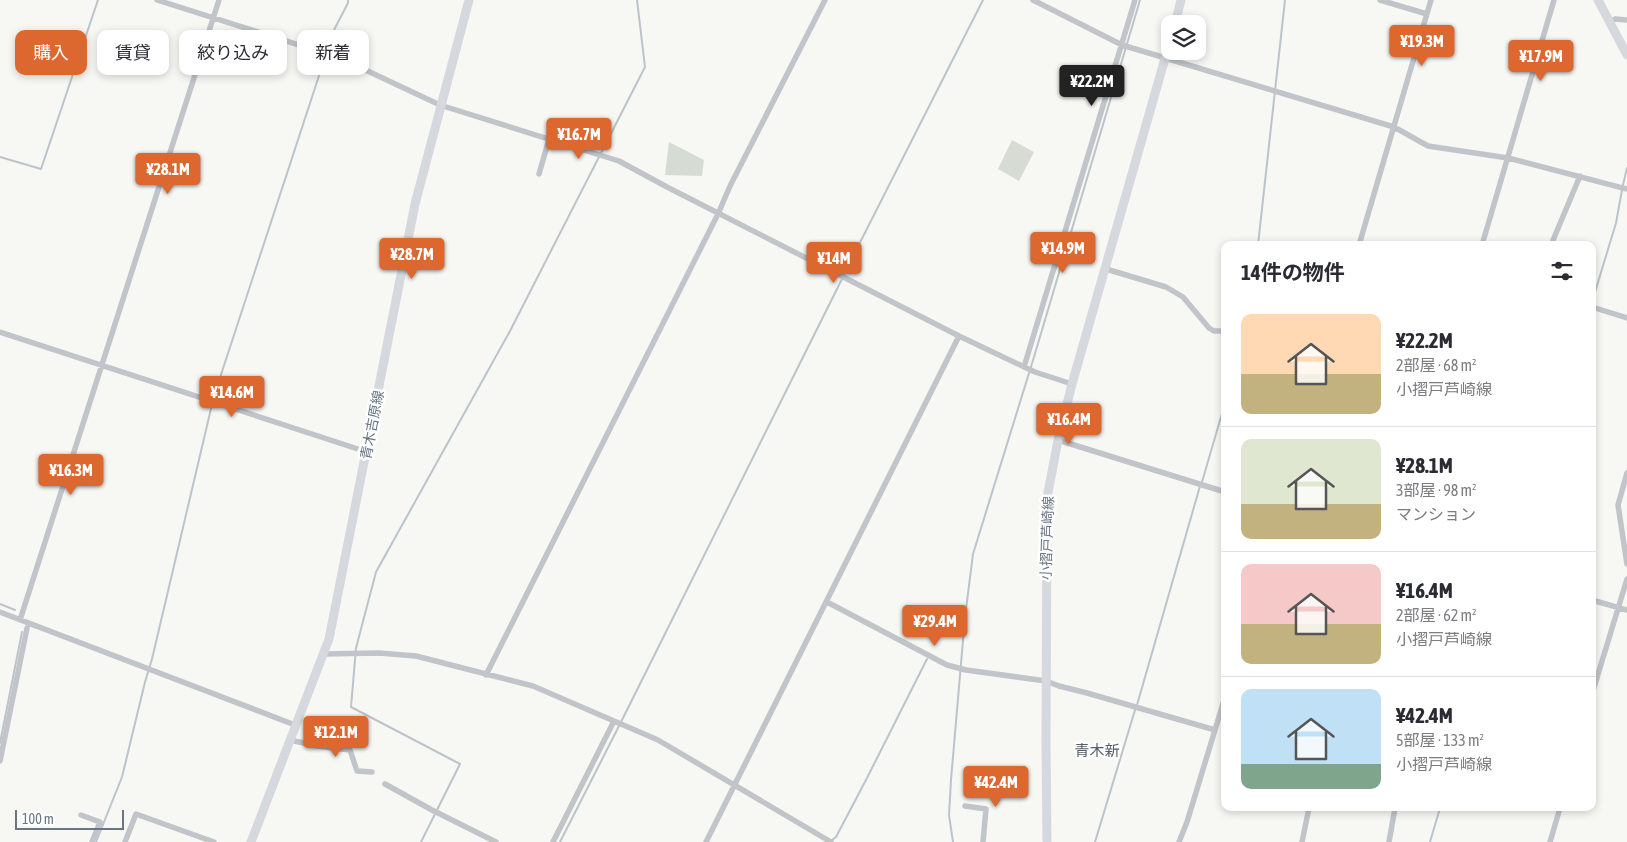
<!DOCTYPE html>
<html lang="ja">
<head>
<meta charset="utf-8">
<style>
	:root { --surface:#fff; --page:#f2f2f3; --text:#2b2b33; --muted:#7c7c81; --line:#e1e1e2; --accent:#dc6830 }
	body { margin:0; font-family:"Asap Condensed","Noto Sans JP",sans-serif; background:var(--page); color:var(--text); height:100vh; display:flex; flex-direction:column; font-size:19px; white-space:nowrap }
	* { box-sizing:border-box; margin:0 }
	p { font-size:16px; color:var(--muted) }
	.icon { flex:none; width:28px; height:28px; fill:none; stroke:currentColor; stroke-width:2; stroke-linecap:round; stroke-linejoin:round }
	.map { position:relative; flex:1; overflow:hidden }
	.panel { position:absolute; left:1221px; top:241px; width:375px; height:570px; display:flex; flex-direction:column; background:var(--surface); border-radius:10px; box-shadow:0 2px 8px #0003 }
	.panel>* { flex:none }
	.guide { position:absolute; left:15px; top:30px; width:475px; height:45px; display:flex; gap:10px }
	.tools { position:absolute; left:1161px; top:15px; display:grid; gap:10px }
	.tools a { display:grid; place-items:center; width:45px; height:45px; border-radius:10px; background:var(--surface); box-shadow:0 2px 8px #0003; font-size:25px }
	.scale { position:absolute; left:15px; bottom:12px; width:109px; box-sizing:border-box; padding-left:5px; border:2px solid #677584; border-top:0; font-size:14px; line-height:18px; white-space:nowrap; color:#677584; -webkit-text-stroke:4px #fff; paint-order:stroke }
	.price { position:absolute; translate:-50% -42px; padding:0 11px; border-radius:5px; background:var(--accent); color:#fff; font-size:16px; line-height:32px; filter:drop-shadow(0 1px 2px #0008) }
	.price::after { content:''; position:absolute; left:50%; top:30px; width:15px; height:11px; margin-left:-8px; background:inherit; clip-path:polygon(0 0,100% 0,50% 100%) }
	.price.active { background:#222; color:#fff }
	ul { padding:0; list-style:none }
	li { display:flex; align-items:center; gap:15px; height:125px; padding:0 20px }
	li+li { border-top:1px solid var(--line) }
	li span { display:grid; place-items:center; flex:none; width:140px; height:100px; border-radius:10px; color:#555 }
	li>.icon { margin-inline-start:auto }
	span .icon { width:60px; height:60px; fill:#fffc; stroke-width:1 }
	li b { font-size:21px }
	h2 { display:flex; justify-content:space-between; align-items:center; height:60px; padding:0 20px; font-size:21px }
	.chip { padding:0 18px; border-radius:10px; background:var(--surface); box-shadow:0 2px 8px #0003; font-size:18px; line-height:45px }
	.chip.active { background:var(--accent); color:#fff }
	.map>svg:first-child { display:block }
	.green { fill:#d6dcd4 }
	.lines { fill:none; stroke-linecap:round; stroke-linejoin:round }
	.stream { stroke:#bbc4ca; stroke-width:2 }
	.street { stroke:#c1c4c8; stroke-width:5.5 }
	.secondary { stroke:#d5d8dc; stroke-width:9 }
	.labels { text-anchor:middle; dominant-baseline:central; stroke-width:5; stroke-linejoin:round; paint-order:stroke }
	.street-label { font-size:14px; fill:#677584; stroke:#fff }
	.neighbourhood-label { font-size:15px; fill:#555f69; stroke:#fff }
</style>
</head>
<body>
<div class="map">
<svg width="1627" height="842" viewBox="0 0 1627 842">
	<rect width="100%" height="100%" fill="#f7f7f4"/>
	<path class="green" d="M1012 140 1034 152 1019 181 998 169Z
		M669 142 704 160 702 176 665 175Z"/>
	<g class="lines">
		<path class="stream" d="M0 157 41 169 98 0
			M1623 185 1627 168
			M1258 245 1285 0
			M844 274 983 0
			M1592 302 1616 223 1622 190
			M1202 482 1225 403
			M0 604 15 610
			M1137 705 1200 486
			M621 722 842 279
			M0 743 22 632
			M832 840 836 837 867 778 927 659
			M96 842 122 777 145 682 152 659 214 396 334 30 348 3V0
			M421 842 460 764 351 707 356 648 376 572 510 331 645 67 637 0
			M560 842 619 726
			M953 842 949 815 951 780 965 617 973 554 1034 357 1140 0
			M1095 842 1135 710
			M1430 842 1440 808"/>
		<path class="street" d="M157 0 340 58 440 105 619 161 667 187 959 336 1035 372 1072 384
			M1033 0 1122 45 1394 127 1428 146 1508 158 1627 189
			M1380 0 1427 14
			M1610 22 1615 19 1627 20
			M539 174 549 139
			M1359 245 1431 0
			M1482 245 1554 0
			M1551 245 1580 176
			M1106 269 1166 287 1183 297 1209 328 1214 331H1225
			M1592 307 1627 318
			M0 332 367 452
			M1024 367 1135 0
			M1058 440 1225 492
			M1627 473 1618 505 1627 564
			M1592 600 1627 610
			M827 602 947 665 966 670 1046 681 1059 686 1087 693 1215 730
			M0 612 295 725
			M20 620 219 0
			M324 654 379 653 416 656 533 686 658 740 831 842
			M486 675 718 214 730 186 825 0
			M1592 694 1627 579
			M290 740 317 746 350 750 357 771 372 772
			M0 761 27 628
			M385 784 432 810 496 842
			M965 806 986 809 983 842
			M81 815 100 822 92 842
			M125 842 136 814 214 842
			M553 842 614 721
			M706 842 959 336
			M1179 842 1187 822 1225 697
			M1302 842 1309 808
			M1389 842 1395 808
			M1550 842 1560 808"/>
		<path class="secondary" d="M1598 0 1627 55
			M1175 24 1181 0
			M251 842 329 639 415 204 469 0
			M1047 842 1046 743 1047 498 1058 440 1072 384 1170 41"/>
	</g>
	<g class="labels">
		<g class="street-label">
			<text transform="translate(372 425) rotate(-79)">青木吉原線</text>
			<text transform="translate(1047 538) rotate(-88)">小摺戸芦崎線</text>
		</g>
		<g class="neighbourhood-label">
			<text x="1097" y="750">青木新</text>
		</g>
	</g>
</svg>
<div class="tools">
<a><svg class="icon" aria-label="layers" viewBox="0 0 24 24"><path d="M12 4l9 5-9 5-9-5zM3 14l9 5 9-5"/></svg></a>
</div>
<div class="scale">100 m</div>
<b class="price" style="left:1422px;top:67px">¥19.3M</b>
<b class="price" style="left:1541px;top:82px">¥17.9M</b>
<b class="price active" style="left:1092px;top:107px">¥22.2M</b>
<b class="price" style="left:579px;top:160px">¥16.7M</b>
<b class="price" style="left:168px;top:195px">¥28.1M</b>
<b class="price" style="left:1063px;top:274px">¥14.9M</b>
<b class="price" style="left:412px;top:280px">¥28.7M</b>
<b class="price" style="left:834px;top:284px">¥14M</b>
<b class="price" style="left:232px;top:418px">¥14.6M</b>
<b class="price" style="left:1069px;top:445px">¥16.4M</b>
<b class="price" style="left:71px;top:496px">¥16.3M</b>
<b class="price" style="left:935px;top:647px">¥29.4M</b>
<b class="price" style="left:336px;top:758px">¥12.1M</b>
<b class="price" style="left:996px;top:808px">¥42.4M</b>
<div class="guide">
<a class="chip active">購入</a>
<a class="chip">賃貸</a>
<a class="chip">絞り込み</a>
<a class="chip">新着</a>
</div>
<section class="panel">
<h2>14件の物件<svg class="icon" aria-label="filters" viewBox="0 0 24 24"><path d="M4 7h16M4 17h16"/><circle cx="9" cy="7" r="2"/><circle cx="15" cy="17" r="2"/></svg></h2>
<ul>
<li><span style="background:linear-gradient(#ffd9b3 60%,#c2b280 0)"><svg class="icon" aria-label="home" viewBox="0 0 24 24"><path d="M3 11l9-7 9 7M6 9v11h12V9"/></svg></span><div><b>¥22.2M</b><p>2部屋 · 68 m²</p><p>小摺戸芦崎線</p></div></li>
<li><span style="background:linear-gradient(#dfe7d0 65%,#c2b280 0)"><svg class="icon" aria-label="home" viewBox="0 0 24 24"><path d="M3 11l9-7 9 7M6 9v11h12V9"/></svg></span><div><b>¥28.1M</b><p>3部屋 · 98 m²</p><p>マンション</p></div></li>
<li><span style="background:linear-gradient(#f6c9c9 60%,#c2b280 0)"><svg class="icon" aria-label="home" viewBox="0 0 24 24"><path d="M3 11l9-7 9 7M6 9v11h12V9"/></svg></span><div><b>¥16.4M</b><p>2部屋 · 62 m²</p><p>小摺戸芦崎線</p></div></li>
<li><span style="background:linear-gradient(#bfe0f5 75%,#7fa58c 0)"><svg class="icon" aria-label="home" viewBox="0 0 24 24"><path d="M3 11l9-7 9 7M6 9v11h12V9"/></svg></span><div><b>¥42.4M</b><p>5部屋 · 133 m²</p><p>小摺戸芦崎線</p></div></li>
</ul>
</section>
</div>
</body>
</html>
